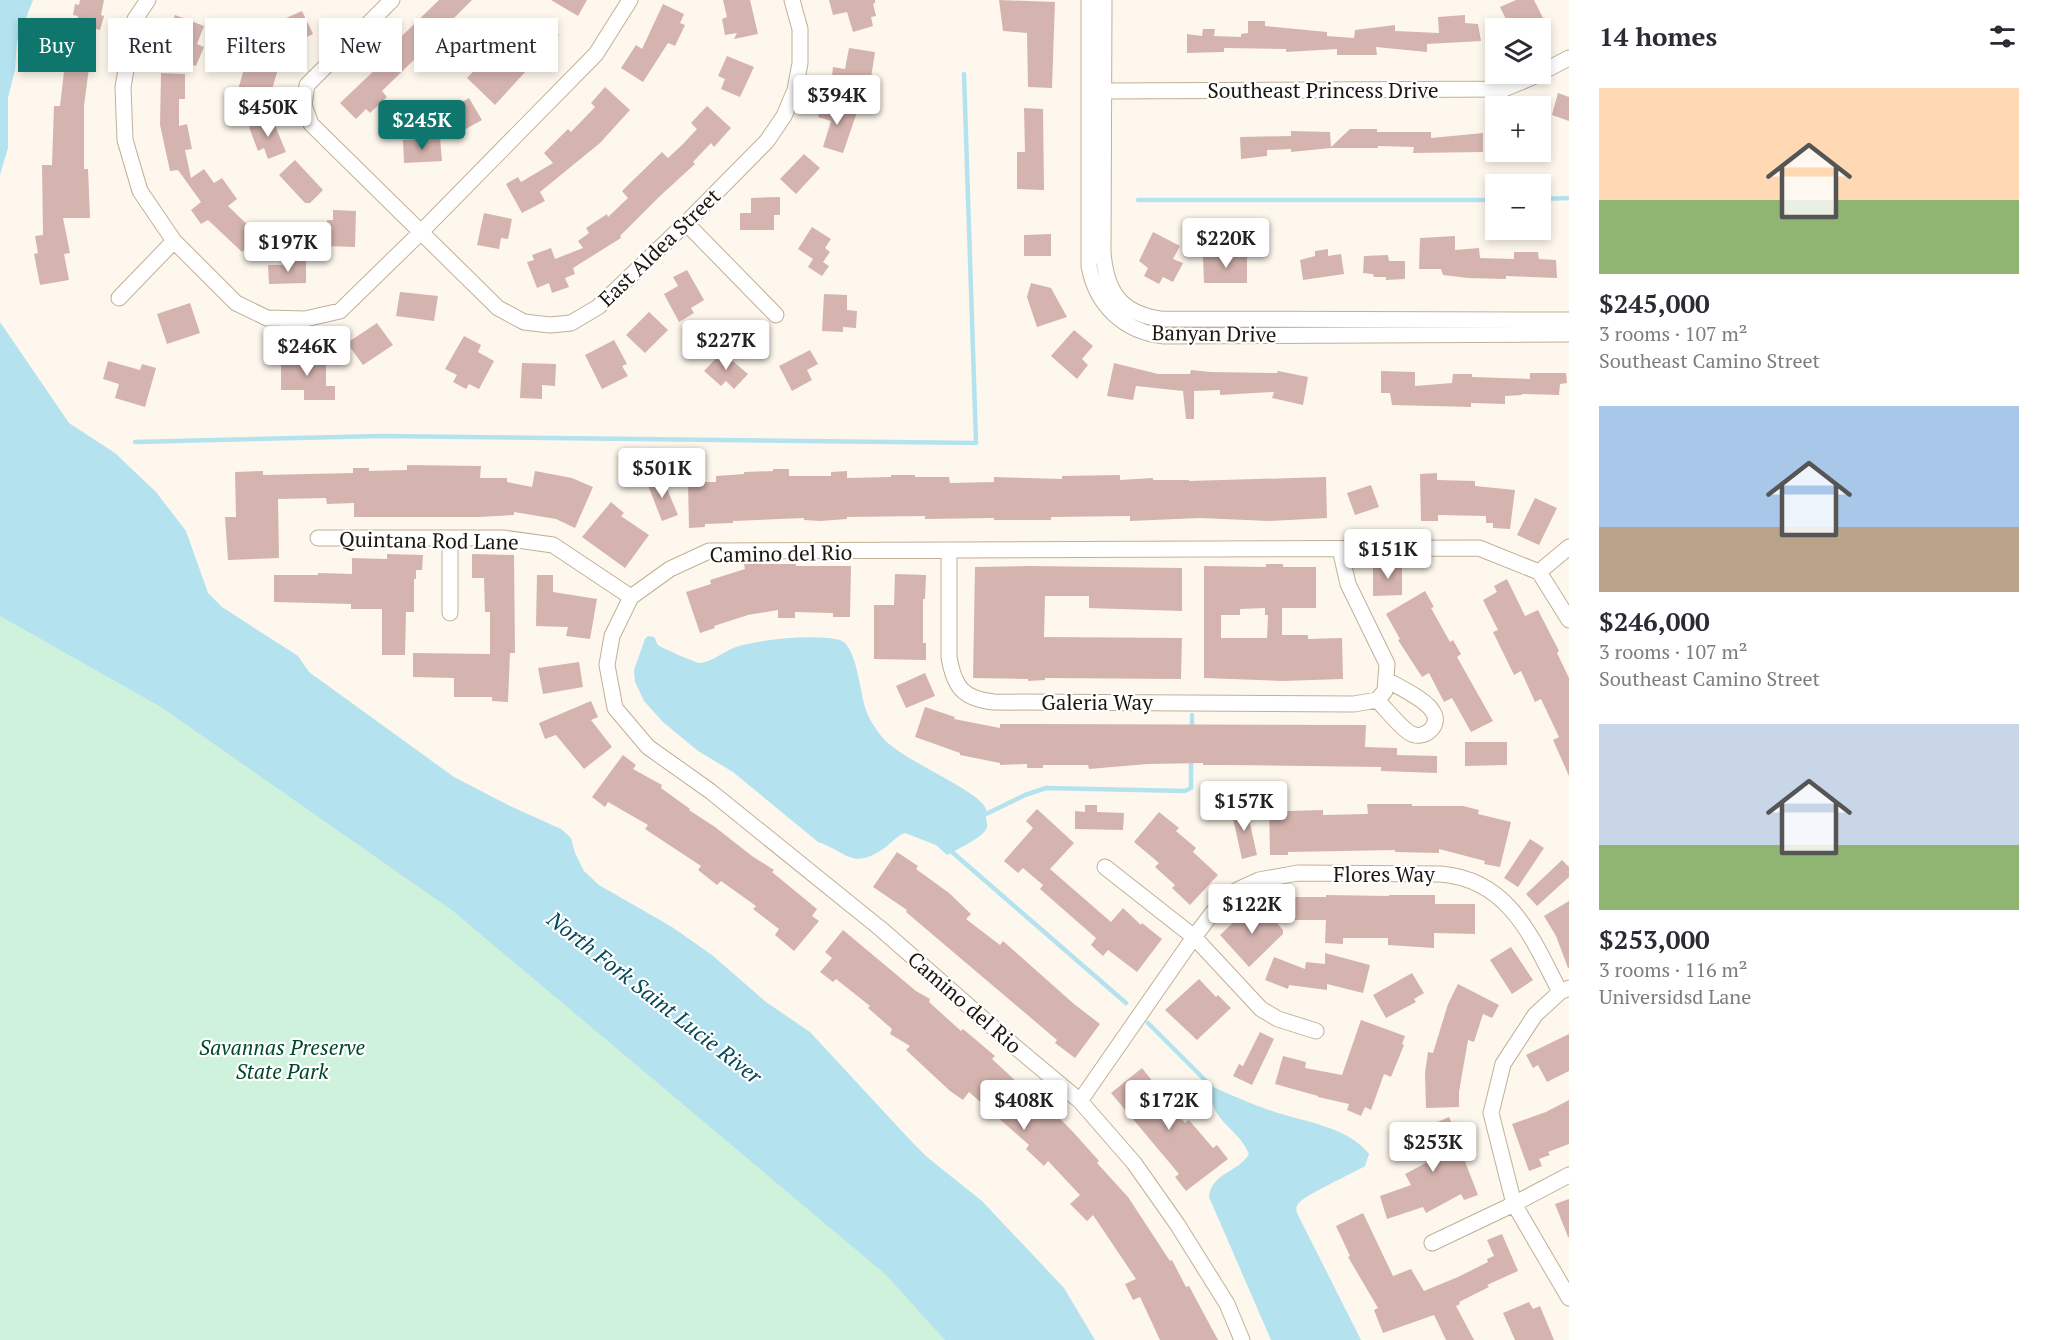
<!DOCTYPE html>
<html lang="en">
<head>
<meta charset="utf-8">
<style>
	:root { --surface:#fff; --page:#f2f2f3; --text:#2b2b33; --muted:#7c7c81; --accent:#0f766e }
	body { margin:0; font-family:"PT Serif",serif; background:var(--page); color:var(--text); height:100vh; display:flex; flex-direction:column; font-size:22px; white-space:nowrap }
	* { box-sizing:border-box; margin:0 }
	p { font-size:20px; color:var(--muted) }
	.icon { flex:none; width:33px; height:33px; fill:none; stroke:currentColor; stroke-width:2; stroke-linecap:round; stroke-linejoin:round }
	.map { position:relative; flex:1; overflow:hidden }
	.panel { display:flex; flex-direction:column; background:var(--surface); width:480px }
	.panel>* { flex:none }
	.guide { position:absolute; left:18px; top:18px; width:570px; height:54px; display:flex; gap:12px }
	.buttons { position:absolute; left:1485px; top:18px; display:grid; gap:12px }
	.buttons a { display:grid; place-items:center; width:66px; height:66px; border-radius:0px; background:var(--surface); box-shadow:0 3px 9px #0003; font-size:30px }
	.price { position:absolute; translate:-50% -51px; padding:0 14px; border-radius:6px; background:#fff; color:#222; font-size:20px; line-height:39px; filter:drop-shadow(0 2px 3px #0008) }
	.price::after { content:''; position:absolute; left:50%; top:36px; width:18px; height:14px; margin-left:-9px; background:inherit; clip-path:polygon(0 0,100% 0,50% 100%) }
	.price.on { background:var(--accent); color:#fff }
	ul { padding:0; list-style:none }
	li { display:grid; align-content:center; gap:12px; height:318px; padding:0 30px }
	li span { display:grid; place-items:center; height:186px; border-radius:0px; color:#555 }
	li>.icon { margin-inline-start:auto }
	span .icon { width:108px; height:108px; fill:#fffc; stroke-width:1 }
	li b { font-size:26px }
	h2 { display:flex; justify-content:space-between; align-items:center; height:72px; padding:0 30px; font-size:26px }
	.pill { padding:0 21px; border-radius:0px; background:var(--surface); box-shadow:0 3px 9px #0003; font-size:21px; line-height:54px }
	.pill.on { background:var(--accent); color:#fff }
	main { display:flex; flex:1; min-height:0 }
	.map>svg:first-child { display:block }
	.green { fill:#cff2dd }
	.water { fill:#b5e2ef }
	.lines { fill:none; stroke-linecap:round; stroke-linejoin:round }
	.stream { stroke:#b5e2ef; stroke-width:4.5 }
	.building { fill:#d5b4af; fill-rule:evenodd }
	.street-casing { stroke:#c1b097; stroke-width:17 }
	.street { stroke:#fff; stroke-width:15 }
	.labels { text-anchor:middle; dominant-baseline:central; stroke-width:4.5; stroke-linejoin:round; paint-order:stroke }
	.street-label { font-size:21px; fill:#1d170e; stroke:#fff }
	.park-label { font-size:21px; font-style:italic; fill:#00472b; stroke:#fff }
	.water-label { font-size:22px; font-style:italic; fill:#064957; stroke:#fff }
</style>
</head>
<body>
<main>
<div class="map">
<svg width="1569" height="1340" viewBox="0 0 1569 1340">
	<rect width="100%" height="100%" fill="#fef7ed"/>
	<path class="green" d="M0 544 1043 1340H0Z"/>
	<path class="water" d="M0 0H33L17 41 15 70 8 98V148L0 175Z
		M0 322 69 423 115 453 156 492 186 531 208 593 222 607 298 656 309 672 454 777 510 806 561 829 571 838 575 853 584 871 599 885 672 927 712 955 766 1002 810 1032 911 1141 927 1157 982 1201 1064 1288 1095 1340H945L885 1274 453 911 161 707 0 616Z
		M648 636 654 637C656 639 656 642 658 645 659 647 695 662 699 663 711 663 724 651 736 647 761 639 815 634 840 640 857 645 860 694 866 710 869 720 876 729 882 737 899 759 981 791 986 809 987 812 986 815 986 818 986 821 988 824 987 827 986 836 956 850 947 855L936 845 905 833C896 836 891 844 883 849 852 870 847 852 818 842L733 772 698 751 663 722 644 701 635 682 634 670 645 639Z
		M1211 1086C1231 1095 1251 1104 1272 1111 1304 1122 1347 1126 1369 1154L1365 1166C1352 1174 1304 1195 1298 1204 1296 1207 1296 1210 1297 1213L1361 1340H1271L1209 1197C1211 1173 1239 1172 1249 1154 1239 1128 1207 1120 1211 1086Z"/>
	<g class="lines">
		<path class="stream" d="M1540 199 1569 198
			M1138 200H1496
			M135 442 381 436 976 443 964 74
			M1192 730V715
			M986 814 1025 795 1046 788 1185 791 1191 788V759
			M952 852 1126 1003
			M1148 1023 1211 1086"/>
	</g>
	<path class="building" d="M80 0H104L101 15 104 16 100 30 76 24 78 16 73 15 75 4 79 5Z
		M439 0H472L448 24 456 32 446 41 438 34 420 52 421 53 382 91 387 97 370 113 366 109 356 119 340 103 381 64 377 60Z
		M551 0H587L578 16Z
		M723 0H750L758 34 734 39 737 33 725 35 722 19 727 17Z
		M829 0H875V3L873 4 876 16 871 17 873 26 853 32 847 12 833 15Z
		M999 0 1055 2 1052 88 1028 87 1027 33 1003 31Z
		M1516 0H1534L1548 28H1523L1521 23 1510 27 1500 7Z
		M663 4 684 14 680 23 685 25 675 46 668 43 643 82 621 68 636 45 642 49Z
		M302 11 313 34 282 49 274 32 280 29 277 22Z
		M175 15 204 26 197 44 204 47 196 66 161 53Z
		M1465 15V23L1478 24 1481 41 1427 44V52L1376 47 1377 55H1337V49L1286 52V49L1224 48V52L1187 53V34L1202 36 1203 29H1215L1214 36 1241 37V34L1248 33V21H1265V26L1327 32V36L1354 38 1355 30 1395 25V31L1439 33 1438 17Z
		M540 21H544L559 35 495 105 467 78 488 56 506 72 525 52 512 40 521 30 527 36Z
		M60 48 91 52 84 106V169H88L90 218H63L70 253 64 254 69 280 40 285 34 254 38 253 35 236 43 235 42 165H52L54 106H60L65 63 58 62Z
		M849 48 875 52 869 91 831 85 833 67 845 69Z
		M727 56 754 67 740 97 721 89 725 79 718 76Z
		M247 59 278 69 271 93 259 90 256 99 237 93Z
		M161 73 185 74V99H179V126L187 124 192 149 185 150 191 178 204 169 214 183 222 178 237 199 228 206 258 235 242 252 208 220 201 224 191 210 201 202 178 170 170 171 160 125Z
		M605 87 630 110 600 143 540 192 545 201 522 213 506 184 518 177 521 182 553 163 544 153 568 129 571 132 595 107 591 103Z
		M1558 93 1569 97V121L1552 115Z
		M469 98 482 120 451 137 439 115Z
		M823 101 857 112 843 153 823 147 831 121 818 117Z
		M707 106 731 128 714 147 711 143 693 162 695 164 659 197 620 236 621 238 573 268 575 274 565 278 569 287 552 293 549 283 537 288 527 262 534 260 532 255 551 248 555 259 583 248 578 241 589 233 586 228 607 214 608 217 628 198 622 191 662 152 668 158 683 144 697 129 691 123Z
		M1024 108 1043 109 1044 190 1017 189V152H1025Z
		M272 118 286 152 268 159 264 148 258 151 249 127Z
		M1350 129H1377V132H1431V138L1483 133V152L1413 153 1414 147 1378 146V148H1331L1291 152V149L1267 150V156L1241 159 1240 137 1291 136V131L1330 132 1331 147Z
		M440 138 442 161 404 163 403 140Z
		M804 154 820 168 796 194 780 179Z
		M295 160 323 190 310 203H305L279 175Z
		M780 197V215H774V230H740V213H751V198Z
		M333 210 356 211 355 247 326 246 327 220H333Z
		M484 213 512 219 508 239 501 238 499 249 477 245Z
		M812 227 831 239 825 248 830 252 823 262 829 266 822 276 808 267 813 259 798 249Z
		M1153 232 1180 246 1173 259 1183 263 1173 282 1163 277 1159 284 1144 276 1148 268 1139 261Z
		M1051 234V256H1024V235Z
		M1455 236V250L1479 248 1480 258 1514 259V252H1538L1539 259 1556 260 1557 278 1506 276V279L1468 278 1443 275 1441 269H1419L1420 238Z
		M1328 249V256L1341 254 1344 274 1303 280 1300 260 1315 256V251Z
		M1247 255V283H1204L1203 257Z
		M1388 255 1389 261H1405V279L1386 280V277H1374L1373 274 1363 273 1364 256Z
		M283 261H306V283L269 284 268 265H283Z
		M687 270 704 300 691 308 694 313 679 322 664 294 678 286 673 277Z
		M1031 283 1051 288 1067 317 1037 327 1027 297Z
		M400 292 438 296 434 321 396 316Z
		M824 294 847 295V310L857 311 856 328 843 327V332L822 331Z
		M190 303 200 333 167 344 157 314Z
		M649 312 668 330 645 353 626 335Z
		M377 323 393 345 363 365 347 343Z
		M1074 330 1093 346 1082 359 1088 365 1077 379 1051 356Z
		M464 336 481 345 478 352 494 361 479 389 469 384 466 389 453 382 457 375 445 369Z
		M614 340 627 364 622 366 628 376 602 389 585 355Z
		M810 350 818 364 807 370 812 380 792 391 779 366Z
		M722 352 748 374 734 389 726 381 721 386 704 371Z
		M307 355H326V386H335V400H304V390H281V357H307Z
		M108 361 140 370 142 364 156 368 145 407 115 398 119 384 103 379Z
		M522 363 556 364 555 386 542 385V399L520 398Z
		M1114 363 1158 374H1190L1191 370 1211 372 1277 373 1278 371 1308 377 1303 405 1272 398 1274 392 1220 395V390L1194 391V419H1186L1183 391 1136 386 1133 400 1107 396Z
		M1381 371 1415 372V386L1452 383 1453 374H1472V377L1530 379V373H1566L1567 383 1560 384 1559 395 1522 394V395L1505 396V404L1471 403V407L1392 405 1390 393H1381Z
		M407 465 481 466 480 478H507V482L532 487 535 471 572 478 593 487 575 528 556 519 514 512V515L479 517H354V503L327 504 326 498 278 499 279 558 228 560 225 517H236L235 472 263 471V475L353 473V468H369V471L407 470Z
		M773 469H789V476H831V472L847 471V478L891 477V475H915V477H949L950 483 994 482V477L1062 479V476L1120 475V480L1153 478V480H1189V481L1326 477 1327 518 1269 521 1200 518 1130 521V516L1051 517V520H994V518L925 519V516L847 517V519L820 521 804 520V518L733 521V523L705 524V527L689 528 688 482H716V476L744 474V472L773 471Z
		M1437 473V480L1475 481V486L1515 490 1510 529 1493 528V523H1486V516L1438 515V521H1421L1420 474Z
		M662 477 678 515 662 521 647 483Z
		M1371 485 1379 507 1355 515 1347 493Z
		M1535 498 1557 508 1539 545 1517 535Z
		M611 502 624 513 621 516 649 535 625 568 582 537Z
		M387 554 423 555 422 570H416V579H414V612H406L405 655H382V609H351V604L274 602V575H318V573L352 574V558L387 559Z
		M472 554 514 555 515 653H510L508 702 492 701V697H454V678L413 677V653L490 654V612H485L484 578H472Z
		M761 562V564H796V566H851L850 617H833V613L795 612V618H778V610L748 615 714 626 715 628 700 633 686 592 711 584 710 580 745 569 744 564Z
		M1402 563V595L1373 596V564Z
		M1266 564H1283V567H1316V608H1282V635H1308V639L1342 638 1343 679 1282 681 1204 678V566L1266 567ZM1265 608V615H1268L1267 638H1221V615H1240V609Z
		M1029 566 1182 568V611L1089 608V596H1045L1044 637 1182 638 1181 679 1045 678V680L1028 681V679L973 678 975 567Z
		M895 574 926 575 925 599H923V643H926V660L874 659V605H894Z
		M537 575H553V592L597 599 590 639 566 636 568 627 536 626Z
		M1507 579 1525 616 1538 610 1559 651 1557 653 1569 678V776L1553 740 1559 737 1541 699 1535 702 1521 671 1514 675 1493 632 1498 630 1483 600 1497 592 1494 586Z
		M1425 591 1434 607 1431 608 1450 642 1453 640 1461 654 1457 657 1493 721 1471 732 1452 698 1444 702 1429 673 1422 677 1398 640 1400 639 1386 614Z
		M579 662 583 687 543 694 538 668Z
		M925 673 935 696 906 708 896 686Z
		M591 701 598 717 591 720 612 747 584 769 556 735 545 739 539 723Z
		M925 707 955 717 954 719 1000 728V724H1031L1366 725 1365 747 1397 748V755L1437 756V773L1381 771V767L1228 765H1203V763L1148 764 1089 769 1088 765H1043V768H1027V764L1000 765V763L960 755V753L915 737Z
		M1465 742H1507V765L1465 766Z
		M623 755 636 765 633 769 662 785 661 788 690 809 689 810 715 827 752 856 774 870 772 872 817 909 812 916 819 921 794 951 775 935 779 929 753 909 756 906 721 881 717 885 698 870 701 866 645 829 648 825 608 802 605 807 592 797Z
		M1269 804H1287V811L1323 810V815L1368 814 1367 804H1412V806H1463L1479 810 1478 814 1511 822 1500 867 1484 864 1485 861 1439 849V853L1395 852V850L1288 852V855H1270Z
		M1085 805H1097V812L1124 813 1123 830 1075 829V811L1085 812Z
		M1246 806 1257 855 1242 859 1231 810Z
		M1037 809 1074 843 1050 869 1111 922 1123 908 1141 925 1142 923 1162 939 1137 972 1108 950 1103 956 1091 945 1096 938 1040 889 1043 885 1023 868 1018 873 1004 861 1033 828 1026 821Z
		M1159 812 1179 828 1176 831 1196 848 1193 852 1218 875 1190 905 1172 888 1175 885 1155 867 1159 863 1134 842Z
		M1530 839 1544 848 1518 887 1504 878Z
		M897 852 918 866 916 869 949 893 971 914 966 919 1000 945 1003 941 1074 1004 1100 1024 1075 1058 1055 1043 1057 1040 906 912 907 910 873 887Z
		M1562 860 1569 867V877L1537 906 1526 894Z
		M1326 895 1389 896V895H1435V904H1475V934L1434 933V948L1388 945V938H1343V944L1325 943 1326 920H1289L1291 897H1326Z
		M1569 901V968H1568L1556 936 1544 916Z
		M1254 903 1271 922H1276L1283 930V934L1249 967 1220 935Z
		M843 930 916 991 930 999 929 1002 961 1031 963 1029 995 1056 992 1059 1029 1093 1032 1090 1074 1133 1099 1161 1097 1163 1128 1197 1170 1261 1172 1260 1186 1287 1189 1286 1218 1340H1160L1140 1297 1133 1300 1125 1284 1136 1279 1093 1215 1087 1221 1070 1204 1080 1195 1048 1161 1044 1166 1026 1149 1029 1145 969 1092 963 1100 950 1091 906 1050 910 1046 890 1034 892 1029 868 1008 870 1006 836 979 833 982 820 972 832 958 825 952Z
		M1511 947 1533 980 1512 994 1490 960Z
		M1325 953 1370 965 1363 993 1327 984V990L1289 985 1288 989 1265 980 1274 957 1305 969 1306 962 1325 964Z
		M1412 973 1424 993 1414 999 1416 1002 1386 1018 1373 995Z
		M1199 979 1216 997 1218 995 1231 1008 1197 1040 1165 1010Z
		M1458 984 1499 1005 1492 1018 1483 1014 1474 1042 1468 1040 1459 1092V1107L1426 1108 1425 1073 1428 1052 1433 1053 1448 1004Z
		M1361 1020 1405 1036 1402 1044 1404 1045 1391 1077 1384 1074 1371 1110 1365 1107 1361 1116 1347 1110 1349 1104 1318 1097V1096L1275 1084 1283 1056 1306 1062 1305 1068 1342 1075Z
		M1260 1032 1274 1039 1252 1085 1233 1076 1239 1064 1243 1066Z
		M1569 1034V1071L1547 1082 1538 1065 1533 1068 1526 1055Z
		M1142 1068 1157 1087 1154 1089 1185 1123 1189 1120 1213 1148 1217 1145 1228 1159 1186 1191 1175 1177 1179 1174 1111 1093Z
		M1569 1100V1144L1548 1152 1550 1155 1539 1159 1542 1166 1529 1171 1512 1124 1546 1112Z
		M1449 1117 1459 1140 1457 1141 1478 1195 1464 1200 1461 1194 1426 1213 1423 1207 1387 1219 1380 1196 1411 1185 1405 1174 1426 1163 1412 1133Z
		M1569 1199V1237H1568L1555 1204Z
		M1363 1213 1393 1276 1411 1269 1424 1291 1458 1277 1488 1262 1487 1259 1494 1256 1487 1240 1502 1234 1518 1271 1487 1285 1489 1287 1459 1302 1460 1304 1456 1306 1474 1340H1446L1434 1315 1383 1333 1374 1310 1378 1308 1348 1257 1350 1256 1336 1226Z
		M1529 1302 1533 1309 1540 1306 1554 1340H1515L1503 1313Z"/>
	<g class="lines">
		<g class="street-casing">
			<path id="street" d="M148 0 135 19 123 87 125 140 140 191 174 241 236 303 267 318 305 319 340 311 420 233 596 54 630 0
				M392 0 307 85 304 105 311 124 498 308 524 322 550 325 571 323 598 307 686 223 767 141 784 116 795 90 800 63V29L792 0
				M1089 0V266C1096 305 1124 332 1164 336L1569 334
				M1104 0 1103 252C1106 291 1120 313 1160 319L1569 320
				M1540 73 1569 58
				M1104 91 1504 89 1540 74
				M686 223 776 315
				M119 298 174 241
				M318 538H503L553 545 631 597
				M450 539V613
				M949 551V657C954 687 963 699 994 702L1354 704 1377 700 1385 691 1387 664 1348 584 1340 549
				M1539 572 1569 547
				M1377 700C1385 708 1402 729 1410 733 1423 741 1442 726 1433 712 1426 699 1400 688 1387 680
				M1105 867 1194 937 1261 1009 1278 1019 1316 1031
				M1569 988 1560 992 1535 1015 1503 1064 1491 1113 1514 1204 1569 1298
				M1080 1101 1194 937 1220 903 1237 890 1259 880 1298 873 1441 874C1510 880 1532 938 1560 992
				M1432 1243 1514 1204 1569 1175
				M1242 1340 1227 1304 1177 1224 1134 1163 1080 1101 1013 1045 881 929 710 791 648 747 615 708 607 665 612 636 631 597 670 569 709 551 1479 548 1539 572 1569 620"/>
		</g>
		<use href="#street" class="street"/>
	</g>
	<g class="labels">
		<g class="street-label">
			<text x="1323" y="90">Southeast Princess Drive</text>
			<text transform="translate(659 247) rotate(-44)">East Aldea Street</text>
			<text transform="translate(1214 333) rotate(1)">Banyan Drive</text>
			<text transform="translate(429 540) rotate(1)">Quintana Rod Lane</text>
			<text transform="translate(781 553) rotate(-1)">Camino del Rio</text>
			<text x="1097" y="702">Galeria Way</text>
			<text x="1384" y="874">Flores Way</text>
			<text transform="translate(965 1002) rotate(41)">Camino del Rio</text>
		</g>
		<g class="park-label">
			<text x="282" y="1047">Savannas Preserve<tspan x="282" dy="24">State Park</tspan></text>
		</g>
		<g class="water-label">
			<text transform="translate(655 997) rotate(38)">North Fork Saint Lucie River</text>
		</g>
	</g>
</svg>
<div class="buttons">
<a><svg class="icon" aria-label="layers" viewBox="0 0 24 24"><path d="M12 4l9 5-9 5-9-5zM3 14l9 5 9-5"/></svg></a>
<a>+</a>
<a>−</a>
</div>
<b class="price" style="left:837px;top:126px">$394K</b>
<b class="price" style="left:268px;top:138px">$450K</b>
<b class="price on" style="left:422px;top:151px">$245K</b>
<b class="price" style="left:1226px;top:269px">$220K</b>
<b class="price" style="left:288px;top:273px">$197K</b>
<b class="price" style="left:726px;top:371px">$227K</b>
<b class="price" style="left:307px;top:377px">$246K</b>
<b class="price" style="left:662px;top:499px">$501K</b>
<b class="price" style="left:1388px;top:580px">$151K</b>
<b class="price" style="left:1244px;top:832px">$157K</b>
<b class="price" style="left:1252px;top:935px">$122K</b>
<b class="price" style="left:1024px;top:1131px">$408K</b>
<b class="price" style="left:1169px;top:1131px">$172K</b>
<b class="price" style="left:1433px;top:1173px">$253K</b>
<div class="guide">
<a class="pill on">Buy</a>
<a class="pill">Rent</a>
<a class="pill">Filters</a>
<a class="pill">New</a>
<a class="pill">Apartment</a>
</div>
</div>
<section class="panel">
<h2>14 homes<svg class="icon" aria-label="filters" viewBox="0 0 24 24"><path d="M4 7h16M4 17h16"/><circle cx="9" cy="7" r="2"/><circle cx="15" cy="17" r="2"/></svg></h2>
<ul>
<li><span style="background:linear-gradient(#ffd9b3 60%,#8fb573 0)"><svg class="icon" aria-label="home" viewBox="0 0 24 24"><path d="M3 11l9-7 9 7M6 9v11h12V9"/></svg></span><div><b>$245,000</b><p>3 rooms · 107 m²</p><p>Southeast Camino Street</p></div></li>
<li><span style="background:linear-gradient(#a9c7e8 65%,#b9a48a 0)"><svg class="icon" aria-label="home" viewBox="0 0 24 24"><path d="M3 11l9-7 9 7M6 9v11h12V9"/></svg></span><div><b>$246,000</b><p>3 rooms · 107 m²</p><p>Southeast Camino Street</p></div></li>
<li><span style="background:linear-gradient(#c9d6e8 65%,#8fb573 0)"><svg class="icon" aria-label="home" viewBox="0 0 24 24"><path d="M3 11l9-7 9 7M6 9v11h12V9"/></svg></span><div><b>$253,000</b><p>3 rooms · 116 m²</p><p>Universidsd Lane</p></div></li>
</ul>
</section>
</main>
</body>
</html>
